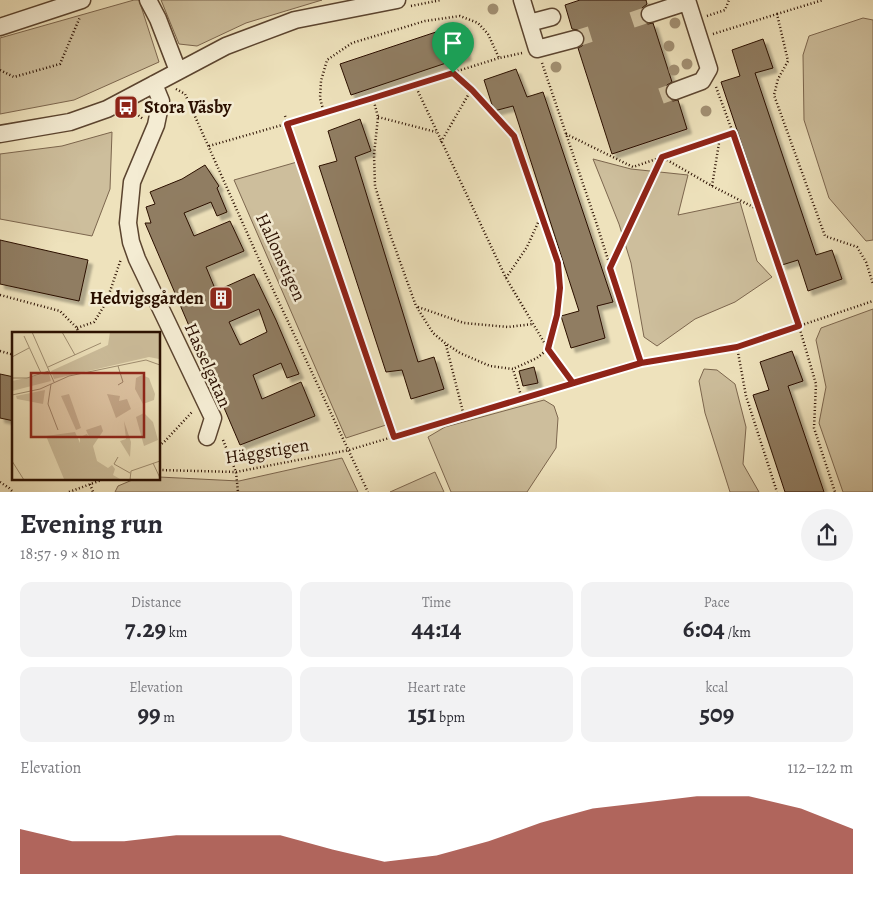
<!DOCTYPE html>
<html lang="en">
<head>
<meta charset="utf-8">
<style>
  :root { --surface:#fff; --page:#f2f2f3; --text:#2b2b33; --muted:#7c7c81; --accent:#8f2418 }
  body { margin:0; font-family:Alegreya,serif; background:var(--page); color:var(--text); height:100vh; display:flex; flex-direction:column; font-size:19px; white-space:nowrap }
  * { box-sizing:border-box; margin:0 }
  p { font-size:16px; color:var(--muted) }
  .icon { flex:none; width:28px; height:28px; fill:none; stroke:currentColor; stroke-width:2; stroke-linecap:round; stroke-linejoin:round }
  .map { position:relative; height:492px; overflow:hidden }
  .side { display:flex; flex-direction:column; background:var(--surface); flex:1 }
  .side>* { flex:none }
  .pin { position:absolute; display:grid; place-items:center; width:42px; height:42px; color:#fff; margin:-51px -21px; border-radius:50% 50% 50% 0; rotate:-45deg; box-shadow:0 0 5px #0007 }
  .pin .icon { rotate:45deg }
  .round { display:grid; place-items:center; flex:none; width:52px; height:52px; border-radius:26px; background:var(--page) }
  .overview { display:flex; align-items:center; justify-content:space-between; height:85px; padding:0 20px }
  h1 { font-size:28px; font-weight:700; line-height:38px }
  .figures { display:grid; grid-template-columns:repeat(3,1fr); gap:8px; height:85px; padding:5px 20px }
  .figures div { display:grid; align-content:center; border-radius:12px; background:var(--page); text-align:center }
  .figures b { font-size:25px; font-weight:700 }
  .figures small { font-size:14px; font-weight:400 }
  .figures p { font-size:14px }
  .chart { height:140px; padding:10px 20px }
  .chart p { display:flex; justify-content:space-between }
  .chart svg { width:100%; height:90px; margin-top:5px; fill:var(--accent); opacity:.7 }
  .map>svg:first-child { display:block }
  .green { fill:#cdbe9c; stroke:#7c664e }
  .building { fill:#907d62; stroke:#2a0f00; fill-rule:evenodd; filter:url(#shadow) }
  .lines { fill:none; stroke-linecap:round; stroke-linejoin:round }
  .minor-tunnel { stroke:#d1c2a0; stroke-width:16; stroke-dasharray:16 8; stroke-linecap:butt }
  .minor-casing { stroke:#5b442f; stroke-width:19 }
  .path { stroke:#2a0f00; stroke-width:2.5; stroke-dasharray:1 2.5; stroke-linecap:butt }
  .minor { stroke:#f4ecd3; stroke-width:16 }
  .tree { fill:#a29073 }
  .route-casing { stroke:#fff; stroke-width:10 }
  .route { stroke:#8f2418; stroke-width:6 }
  .labels { text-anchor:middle; stroke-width:5; stroke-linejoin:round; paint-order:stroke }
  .poi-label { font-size:18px; font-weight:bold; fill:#2a0f00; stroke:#f4ecd3; text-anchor:start }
  .street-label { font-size:18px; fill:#2a0f00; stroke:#f4ecd3 }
  .inset-road { fill:none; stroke:#a08e71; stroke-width:1 }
  .view { fill:#8f2418; fill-opacity:0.15; stroke:#8f2418; stroke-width:2.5 }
  .inset-edge { fill:none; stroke:#2a0f00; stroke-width:2.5 }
</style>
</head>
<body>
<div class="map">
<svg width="873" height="492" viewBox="0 0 873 492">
  <defs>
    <filter id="shadow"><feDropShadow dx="4.5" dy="4.5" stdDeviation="1" flood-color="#0004"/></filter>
  </defs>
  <rect width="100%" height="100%" fill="#eee2bc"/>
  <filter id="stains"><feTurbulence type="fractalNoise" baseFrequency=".004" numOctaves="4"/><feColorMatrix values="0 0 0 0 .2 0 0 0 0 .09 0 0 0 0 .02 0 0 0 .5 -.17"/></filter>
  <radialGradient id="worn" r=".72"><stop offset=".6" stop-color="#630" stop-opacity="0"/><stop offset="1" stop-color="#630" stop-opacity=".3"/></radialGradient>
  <path class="green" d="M134,0H139L159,62L74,100L0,114V38Z
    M161,0H322L246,23L197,46L179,44Z
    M863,18L873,20V240L866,241L829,198L804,120L803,55L809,36Z
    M112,132L110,189L92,236L0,219V154L62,146Z
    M593,159L631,169L688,175L678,215L740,202L757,261L772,277L735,302L695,319L657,346L644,337L631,263L619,224Z
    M297,162L386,425L346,438L234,180Z
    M873,309V492H843L819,423L826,387L816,340L821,328Z
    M704,369L717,370L735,384L746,427L743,464L759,492H730L705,413L699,381Z
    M544,400L554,406L558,418L556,448L527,492H451L428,437L445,427Z
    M342,458L358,492H115L118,486L137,478H159V477L239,481Z
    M435,472L444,492H390Z"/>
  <path class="building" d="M580,0H646L647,4L642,8L640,12V17L644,22L648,24L653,23L672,82L667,85L665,89L666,94L669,99L673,101L678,100L687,129L612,154L578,48L582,46L584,42V36L582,32L578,30L572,29L565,5Z
    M457,25L467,56L351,95L340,64Z
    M763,39L773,68L755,73L816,255L832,250L842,279L808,291L798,260L782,265L721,82L740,76L732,50Z
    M516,69L527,97L543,92L613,302L597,306L605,338L571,348L561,316L579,311L513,106L494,111L484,80Z
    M360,119L371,151L355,157L418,362L434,357L444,389L411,399L402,370L386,372L319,166L337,161L328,131Z
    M205,165L219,186L217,188L227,212L217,216L211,202L184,213L194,236L230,221L244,251L206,267L216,291L254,274L276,320L299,374L287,378L281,363L253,375L262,399L301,382L315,416L240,445L145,223H151L146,207L155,204L150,192L182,179ZM259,309L267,332L240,345L229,322Z
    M0,240L88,260L79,301L0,284Z
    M792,351L803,381L788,386L824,492H785L753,395L769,390L760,362Z
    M534,367L538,383L523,386L519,371Z
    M0,374L14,377V421L0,418Z"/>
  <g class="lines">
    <path class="minor-tunnel" d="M632,20L650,14
      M575,39L591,34
      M661,96L675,91"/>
    <g class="minor-casing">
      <path id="minor" d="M148,0L158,19L178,71
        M522,0L537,49L575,39
        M650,14L687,2
        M529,23L552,17
        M0,27L82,0
        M154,84L161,101L156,125L132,182L128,223L131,242L137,259L213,418L207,437
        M675,91L702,81L709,69L687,0
        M0,134L70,122L107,109L226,46L295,20L397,0"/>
    </g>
    <path class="path" d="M411,6L441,0
      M777,14L823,0
      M707,16L725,10L729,0
      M713,34L777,14L788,61L778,79L774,95L825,236L857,247L866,262L873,284
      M542,63L596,222L641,363
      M0,70L14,77L60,64L80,17
      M453,73L471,90L513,136L557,263L560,288L557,315L548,349L537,358L513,369
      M415,85L506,278L548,349L573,383
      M716,87L733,133L799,326L816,384L814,428L835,492
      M176,89L185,94L261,264L368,492
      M373,98L378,117L374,155L375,186L390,234L416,306L433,333L445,343L460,353L490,366L513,369L522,399
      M133,111L143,119
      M324,113L499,58
      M285,116L394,436
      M378,117L436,132
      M566,134L633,167L733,133
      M441,142L471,90
      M209,146L324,113L320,98L321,81L327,60L352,43L425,21L460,16L478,23L488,34L499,58L522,53
      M712,186L720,137
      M611,266L662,157L712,186L759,210
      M506,278L527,247L541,216
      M0,295L60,311L77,328L78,333
      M418,307L464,323L508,327L533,324
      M77,328L94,322L106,303L121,259
      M446,345L464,416
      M737,347L746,396L777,492
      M0,351L14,355
      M223,440L236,472L238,492
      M159,446L165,441L193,411
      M159,470L236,472L349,450L641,363L737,347L873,301
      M0,482L9,488L13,492
      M90,484L93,492
      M69,492L107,478"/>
    <use href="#minor" class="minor"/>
  </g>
  <g class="tree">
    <circle cx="493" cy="9" r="5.5"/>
    <circle cx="675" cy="23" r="5.5"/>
    <circle cx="669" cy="46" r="5.5"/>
    <circle cx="687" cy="64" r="5.5"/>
    <circle cx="556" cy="67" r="5.5"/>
    <circle cx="674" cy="70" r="5.5"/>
    <circle cx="706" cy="111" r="5.5"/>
  </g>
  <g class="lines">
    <g class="route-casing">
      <path id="route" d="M453,73L373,98L287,124L394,437L641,363L610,268L662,157L733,133L799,326L737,347L641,363L573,383L548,349L557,315L560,288L558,263L514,136L472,90L453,73"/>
    </g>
    <use href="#route" class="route"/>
  </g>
  <defs>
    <g id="bus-square" transform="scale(1.25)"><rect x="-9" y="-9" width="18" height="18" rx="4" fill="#8f2418" stroke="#f4ecd3"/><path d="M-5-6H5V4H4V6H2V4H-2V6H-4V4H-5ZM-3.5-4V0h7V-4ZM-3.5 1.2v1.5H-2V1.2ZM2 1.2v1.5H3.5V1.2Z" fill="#fff"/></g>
    <g id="building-square" transform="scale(1.25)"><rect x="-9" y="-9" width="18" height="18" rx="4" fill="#8f2418" stroke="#f4ecd3"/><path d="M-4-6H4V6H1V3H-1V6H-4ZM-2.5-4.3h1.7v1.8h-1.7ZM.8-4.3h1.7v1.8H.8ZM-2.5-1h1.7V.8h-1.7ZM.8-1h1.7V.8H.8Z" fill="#fff"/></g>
  </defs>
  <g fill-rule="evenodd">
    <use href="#bus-square" x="126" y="107"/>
    <use href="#building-square" x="221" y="298"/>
  </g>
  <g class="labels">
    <g class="poi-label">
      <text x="144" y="113">Stora Väsby</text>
      <text x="204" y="304" text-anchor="end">Hedvigsgården</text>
    </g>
    <g class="street-label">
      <text transform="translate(281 257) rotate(65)" y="6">Hallonstigen</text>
      <text transform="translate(208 365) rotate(66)" y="6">Hasselgatan</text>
      <text transform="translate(267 451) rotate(-9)" y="6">Häggstigen</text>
    </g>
  </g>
  <g transform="translate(12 332)">
    <rect width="148" height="148" fill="#eee2bc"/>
    <path d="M98,0H147V27L137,25L42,47L39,39L96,13ZM37,41L39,49L0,59V49ZM130,43L137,46L143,62L142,68L131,72L123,57L124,46ZM33,58L31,72L5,67L4,64ZM57,62L69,96L64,98L49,64ZM95,62L108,64L107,69L115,67L119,77L104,86ZM132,81L141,90L146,108L132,114L124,85ZM112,89L119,110L118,125L108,109L114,107ZM89,93L91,99L81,114L85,129L96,136L100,133L103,137L101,143L108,147H52L34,104L63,100L68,111V105L75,102L78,107L74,98Z" fill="#cdbe9c"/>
    <path class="inset-road" d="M20,0L42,50M50,0L63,23M12,4L29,41M0,25L17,16M106,34L111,50L106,53M36,35L89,11M1,46H15L37,39M39,52L36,72L46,98M0,63L28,57L57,44L134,28L148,33M106,125L102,132L118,141M0,129L12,148M141,131L148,146M118,148L119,139L148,129"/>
    <path class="view" d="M19,41H132V105H19Z"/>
    <rect width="148" height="148" class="inset-edge"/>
  </g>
  <rect width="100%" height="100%" filter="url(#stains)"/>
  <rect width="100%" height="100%" fill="url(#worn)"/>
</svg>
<div class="pin" style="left:453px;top:73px;background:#1e9e55"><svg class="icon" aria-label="arrive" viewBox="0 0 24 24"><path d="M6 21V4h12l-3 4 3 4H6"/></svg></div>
</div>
<section class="side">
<div class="overview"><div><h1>Evening run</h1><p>18:57 · 9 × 810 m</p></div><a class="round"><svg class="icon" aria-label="share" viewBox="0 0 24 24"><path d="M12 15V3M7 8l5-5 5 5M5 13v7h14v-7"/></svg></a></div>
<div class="figures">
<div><p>Distance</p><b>7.29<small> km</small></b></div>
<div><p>Time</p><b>44:14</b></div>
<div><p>Pace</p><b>6:04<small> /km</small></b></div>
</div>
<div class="figures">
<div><p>Elevation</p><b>99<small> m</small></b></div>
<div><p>Heart rate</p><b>151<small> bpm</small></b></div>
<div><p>kcal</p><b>509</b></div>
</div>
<div class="chart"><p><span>Elevation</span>112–122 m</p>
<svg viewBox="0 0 160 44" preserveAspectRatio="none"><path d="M0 44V22L10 28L20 28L30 25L40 25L50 25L60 32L70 38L80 35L90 28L100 19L110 12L120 9L130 6L140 6L150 12L160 22V44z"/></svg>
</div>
</section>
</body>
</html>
